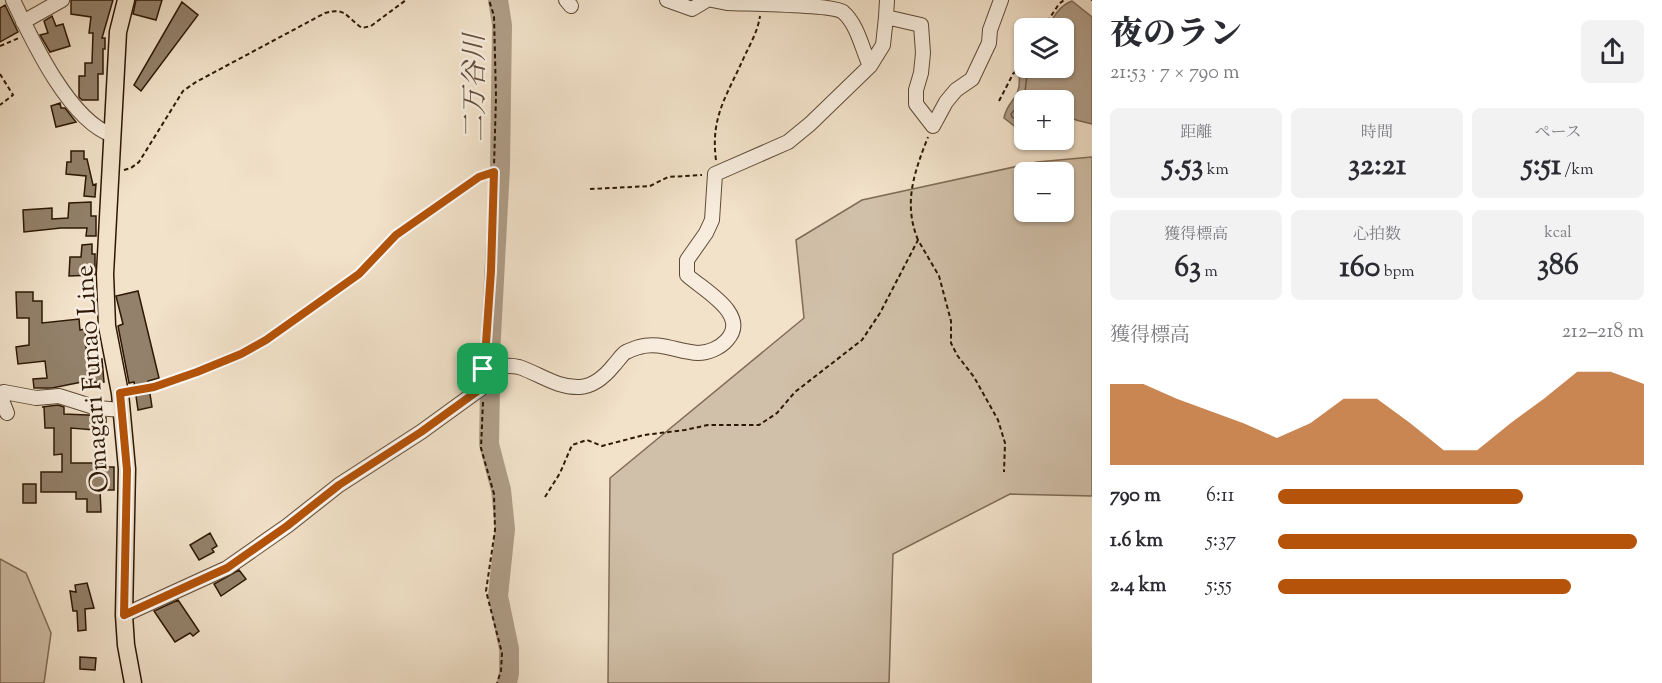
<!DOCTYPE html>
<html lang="ja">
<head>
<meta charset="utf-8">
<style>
  :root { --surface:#fff; --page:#f2f2f3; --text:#2b2b33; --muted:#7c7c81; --accent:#b45309 }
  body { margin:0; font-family:"Sorts Mill Goudy","Noto Serif JP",serif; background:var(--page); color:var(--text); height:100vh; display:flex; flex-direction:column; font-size:22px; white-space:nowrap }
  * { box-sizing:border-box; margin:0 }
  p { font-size:20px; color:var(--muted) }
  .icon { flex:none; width:33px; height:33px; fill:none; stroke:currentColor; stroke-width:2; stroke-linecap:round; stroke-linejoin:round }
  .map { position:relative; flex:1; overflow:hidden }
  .sheet { display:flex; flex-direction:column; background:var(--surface); width:570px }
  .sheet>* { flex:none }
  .controls { position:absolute; left:1014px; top:18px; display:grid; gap:12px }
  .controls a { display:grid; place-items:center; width:60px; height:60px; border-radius:9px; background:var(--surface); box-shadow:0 2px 4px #0004; font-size:30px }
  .pin { position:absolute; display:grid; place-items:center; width:51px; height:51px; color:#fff; margin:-26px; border-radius:12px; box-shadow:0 3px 9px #0006 }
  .round { display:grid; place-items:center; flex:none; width:63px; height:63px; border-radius:9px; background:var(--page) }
  .head { display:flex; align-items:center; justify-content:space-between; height:102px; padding:0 18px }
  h1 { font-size:33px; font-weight:800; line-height:45px }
  .figures { display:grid; grid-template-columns:repeat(3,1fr); gap:9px; height:102px; padding:6px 18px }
  .figures div { display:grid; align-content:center; border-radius:9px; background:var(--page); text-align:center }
  .figures b { font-size:30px; font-weight:800 }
  .figures small { font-size:16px; font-weight:400 }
  .figures p { font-size:16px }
  .chart { height:168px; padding:12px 18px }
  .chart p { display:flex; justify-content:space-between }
  .chart svg { width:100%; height:108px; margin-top:6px; fill:var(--accent); opacity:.7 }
  ul { padding:0 18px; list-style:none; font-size:20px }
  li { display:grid; grid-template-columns:96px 72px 1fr; align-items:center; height:45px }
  li i { height:15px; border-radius:8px; background:var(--accent) }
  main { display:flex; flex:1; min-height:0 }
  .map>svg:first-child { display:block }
  .green { fill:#d1c0a9; stroke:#7f6c57; stroke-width:1.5; fill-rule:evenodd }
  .water { fill:#af9d87; stroke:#7b6853; stroke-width:1.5 }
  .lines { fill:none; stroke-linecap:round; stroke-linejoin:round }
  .shore { stroke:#6e5a46; stroke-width:1.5 }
  .river { stroke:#af9d87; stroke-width:20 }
  .building { fill:#93816b; stroke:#2d1805; stroke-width:1.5 }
  .minor-casing { stroke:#5e4a36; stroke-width:16 }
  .major-casing { stroke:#2d1805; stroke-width:19 }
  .path { stroke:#2d1805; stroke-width:2; stroke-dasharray:4.5 3; stroke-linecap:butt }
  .minor { stroke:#f7ecdd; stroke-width:14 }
  .major { stroke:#f2e2ca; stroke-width:16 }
  .route-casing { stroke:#fff; stroke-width:12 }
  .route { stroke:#b45309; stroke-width:8 }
  .labels { text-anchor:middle; stroke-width:5; stroke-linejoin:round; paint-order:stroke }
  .street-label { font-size:26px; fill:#2d1805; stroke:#f7ecdd }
  .water-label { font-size:27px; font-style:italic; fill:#614d39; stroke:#f7ecdd }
</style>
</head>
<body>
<main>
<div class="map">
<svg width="1092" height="683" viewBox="0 0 1092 683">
  <rect width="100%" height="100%" fill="#f2e2ca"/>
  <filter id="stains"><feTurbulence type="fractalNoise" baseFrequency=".00333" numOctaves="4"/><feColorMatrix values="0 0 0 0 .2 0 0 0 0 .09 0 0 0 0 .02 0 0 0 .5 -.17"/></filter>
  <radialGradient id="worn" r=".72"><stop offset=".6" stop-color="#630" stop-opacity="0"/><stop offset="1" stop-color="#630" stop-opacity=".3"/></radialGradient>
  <path class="green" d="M1092,157V496L1010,494L893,554L889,683H608L610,478L804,318L796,240L862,200L1037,162ZM1024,172H1064V212H1024Z
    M0,559L26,573L51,633L44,683H0Z"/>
  <path class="water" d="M1072,1L1092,17V124L1076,120L1067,114L1064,117V100H1024V130L1021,131L1004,118C1008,97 1022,102 1019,72L1024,66V68H1064V28H1047C1054,16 1059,6 1072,1Z"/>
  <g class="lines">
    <path class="shore" d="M1024,125L1012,117L1011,114C1015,109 1020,104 1023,97C1028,87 1024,77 1030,68"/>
    <path class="river" d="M490,355L500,167L502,25L498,0
      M490,387L489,444L501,490L505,529L498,596L509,649V673L507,683"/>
  </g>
  <path class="building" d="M71,0H113L102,38H105V49H103V74H98V100H82L79,97V76H85V63H92L93,33H89L91,17L71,14Z
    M136,0H162L156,20L133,14Z
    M182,2L198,15L141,91L134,85Z
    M5,5L18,32L0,42V8Z
    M52,16L56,26L63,24L70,46L50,52L40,35L48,33L44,21Z
    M60,103L61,108H65L76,122L56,127L51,106Z
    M71,151H84V159H87L93,185L96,184L95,197L84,196L86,176L66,174L67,162H71Z
    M91,202V216H96V236H86L87,228H61L24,232L23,210L52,208V219L68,218L69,203Z
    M92,244V254H95V275L69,276L70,257H81L82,245Z
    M138,291L159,378L148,381L152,407L138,410L134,382L129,383L118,326L123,324L116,296Z
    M16,292H33V301H42V323L79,319L80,330L85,329L87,360L102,359L104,382L87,383V381L52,388H34L33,379L47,378L45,361L18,364L16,347L29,345V318H17Z
    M58,405L64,407V414L88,415L106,418V431L71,428V463H105V467H114V490H100L101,512H87V499H76V492H41V472H62V454L54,455V428H45L44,407H42Z
    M23,484H36V503H23Z
    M210,533L217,546L212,549L214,552L199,560L190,545Z
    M239,570L246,579L221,596L214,584Z
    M87,583L94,608L85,609L86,630L78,631L77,611H73L70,591L76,592L75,585Z
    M178,600L199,631L193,636L190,633L175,642L154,611Z
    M80,657L96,658L95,670L80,669Z"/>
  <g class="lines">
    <g class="minor-casing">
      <path id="minor" d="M13,0C32,40 69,120 112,135
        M566,0L571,6
        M667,0L692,9L707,0
        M712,0L727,3C745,4 832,4 843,12C858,25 862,49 870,66
        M887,0L886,17L921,25L923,53L921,73L916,90V104L933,126L946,102L956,90L972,79L989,43L990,30L1001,0
        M23,22L62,0
        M7,413L1,398L4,392L36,398L59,396L97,408L122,410
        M124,615L227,568L287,526L339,485L421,432L483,387V369C495,367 507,364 519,367C540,374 557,388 580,387C594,386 606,375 614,365C618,361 622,354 626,352C630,350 636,348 639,347C660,341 678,352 698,353C708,353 720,348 727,340C750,314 703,290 687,275V260L706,233L712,220L715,174L788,142L810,124L870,66L883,45L886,17"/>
    </g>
    <g class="major-casing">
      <path id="major" d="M126,0L118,32L105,274L107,326L120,393L127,469L124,615L126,645L133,683"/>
    </g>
    <path class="path" d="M1092,0V1
      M1043,28L1059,4L1064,0
      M0,46L19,38
      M0,74L13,95L0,105
      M999,101L1013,74L1024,61
      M716,160C710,116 728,94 745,55C751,43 758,30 760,16
      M124,170L131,168L139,162L183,91L196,82L325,13C346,7 346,17 362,28L371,26L406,0
      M590,189L650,186L668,177L702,175
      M918,240C903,203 914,173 928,137
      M484,358L491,271L496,97L494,16L489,0
      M134,390L154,387L197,372L241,354L265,340L359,274L396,235L479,177L494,172
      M483,402L481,448L494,494L495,530L486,591L502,653L501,671L497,683
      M545,497L560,473L572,445L587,440L602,446L644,435L685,430L708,425H759L777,413L795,392L862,340L880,313L918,240L939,276L951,321V343L957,355L974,377L998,420L1005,443L1004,472"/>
    <use href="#minor" class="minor"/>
    <use href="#major" class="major"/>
  </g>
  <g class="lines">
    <g class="route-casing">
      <path id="route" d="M494,172L491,271L483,387L421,432L339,485L287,526L227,568L124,615L127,470L120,393L154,387L197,372L241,354L266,340L359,274L396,235L479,177Z"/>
    </g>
    <use href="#route" class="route"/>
  </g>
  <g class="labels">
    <g class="street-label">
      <text transform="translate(91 379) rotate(-94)" y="9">Omagari Funao Line</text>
    </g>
    <g class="water-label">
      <text transform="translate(474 88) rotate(-90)" y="9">二万谷川</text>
    </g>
  </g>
  <rect width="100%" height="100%" filter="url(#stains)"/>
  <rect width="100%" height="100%" fill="url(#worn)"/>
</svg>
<div class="controls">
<a><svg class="icon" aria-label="layers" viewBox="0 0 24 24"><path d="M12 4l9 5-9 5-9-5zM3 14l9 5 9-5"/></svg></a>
<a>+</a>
<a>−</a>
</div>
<div class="pin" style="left:483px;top:369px;background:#1e9e55"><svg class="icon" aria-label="arrive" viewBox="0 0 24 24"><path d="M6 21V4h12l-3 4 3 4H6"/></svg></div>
</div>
<section class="sheet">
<div class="head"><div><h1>夜のラン</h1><p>21:53 · 7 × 790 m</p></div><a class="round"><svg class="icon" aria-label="share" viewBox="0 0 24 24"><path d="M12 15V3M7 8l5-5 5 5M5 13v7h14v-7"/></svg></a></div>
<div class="figures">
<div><p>距離</p><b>5.53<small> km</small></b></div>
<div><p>時間</p><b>32:21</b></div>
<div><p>ペース</p><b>5:51<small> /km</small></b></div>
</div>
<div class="figures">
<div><p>獲得標高</p><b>63<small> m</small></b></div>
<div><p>心拍数</p><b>160<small> bpm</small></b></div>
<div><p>kcal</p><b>386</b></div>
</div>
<div class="chart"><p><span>獲得標高</span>212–218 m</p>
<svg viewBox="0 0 160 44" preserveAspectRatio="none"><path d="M0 44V11L10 11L20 17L30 22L40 27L50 33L60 27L70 17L80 17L90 27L100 38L110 38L120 27L130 17L140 6L150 6L160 11V44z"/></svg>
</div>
<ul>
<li><b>790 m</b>6:11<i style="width:67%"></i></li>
<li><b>1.6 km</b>5:37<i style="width:98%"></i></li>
<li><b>2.4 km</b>5:55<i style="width:80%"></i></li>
</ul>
</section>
</main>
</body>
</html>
